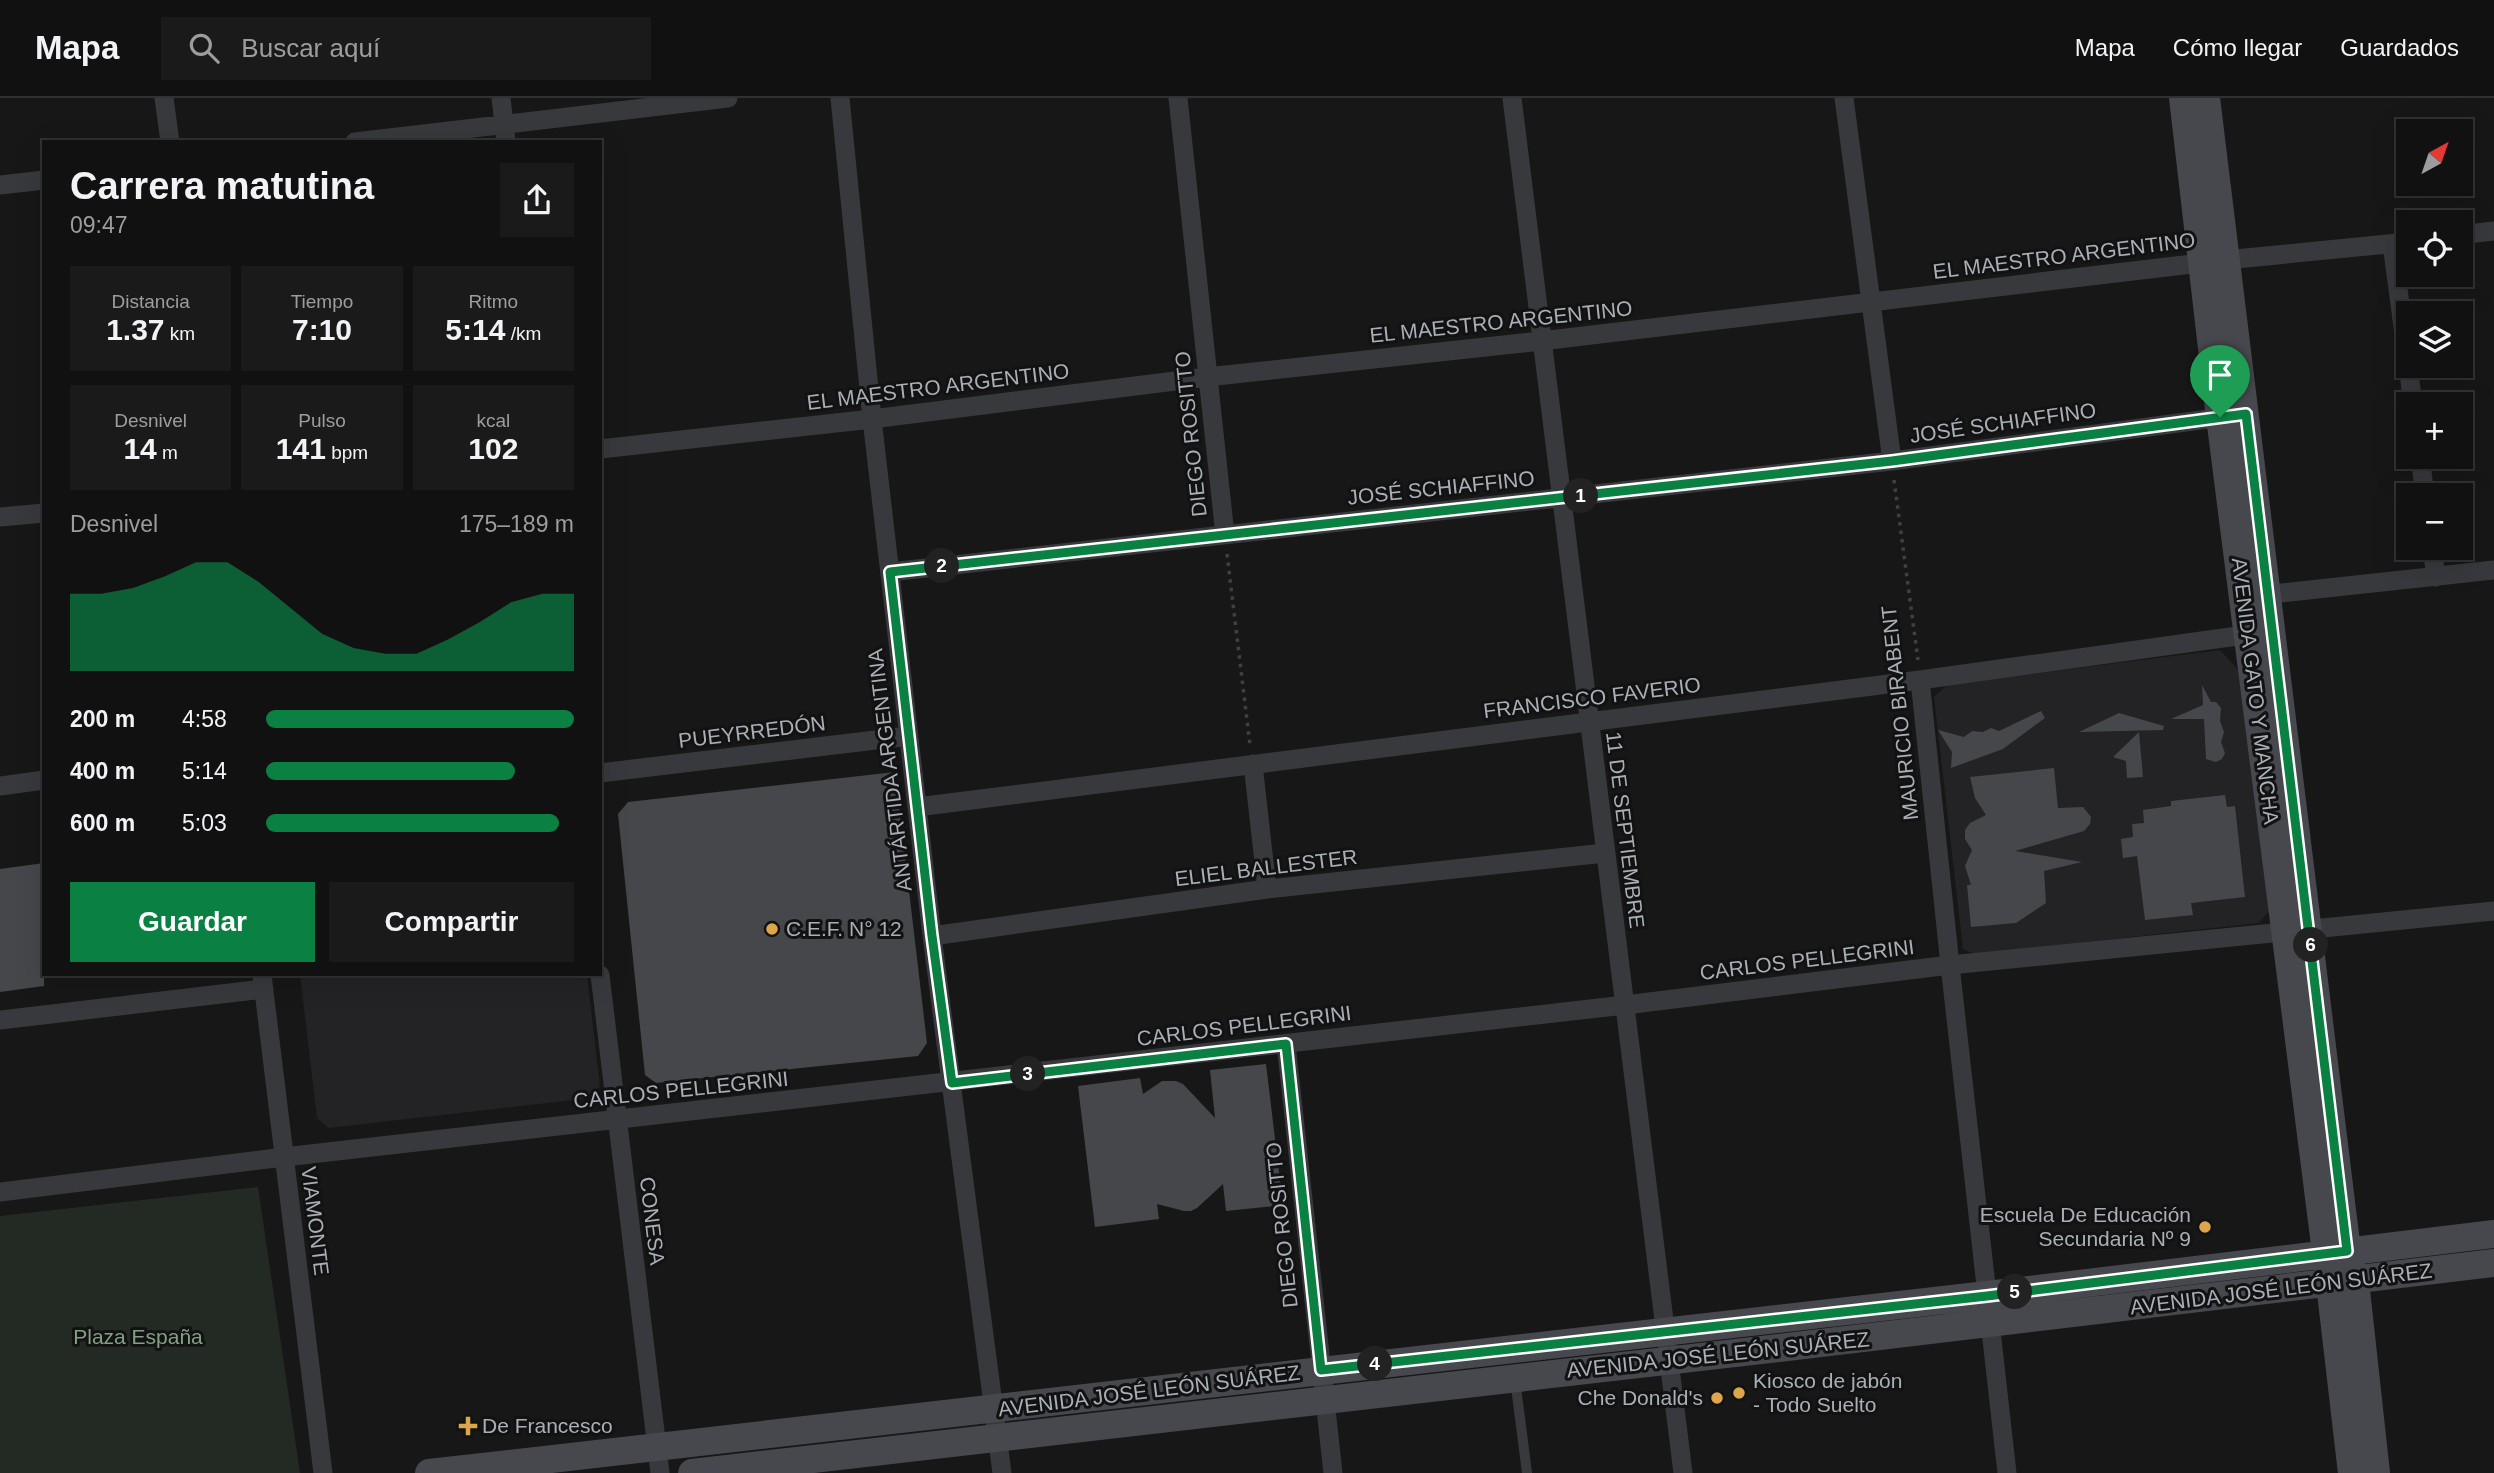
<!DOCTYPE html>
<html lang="es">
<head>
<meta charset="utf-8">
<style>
  :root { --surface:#111112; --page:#1a1a1b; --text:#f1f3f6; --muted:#9c9d9f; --line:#303132; --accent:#0b8043 }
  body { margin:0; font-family:Arial,sans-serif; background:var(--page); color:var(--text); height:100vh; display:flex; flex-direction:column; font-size:26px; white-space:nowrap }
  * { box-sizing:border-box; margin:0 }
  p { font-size:23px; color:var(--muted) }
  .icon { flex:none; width:38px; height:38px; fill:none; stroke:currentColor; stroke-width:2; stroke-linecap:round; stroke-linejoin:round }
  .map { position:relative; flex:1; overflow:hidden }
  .details { position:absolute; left:42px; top:42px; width:560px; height:836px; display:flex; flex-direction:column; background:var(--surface); border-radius:0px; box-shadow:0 7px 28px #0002,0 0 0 2px var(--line) }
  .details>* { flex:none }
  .needle { width:46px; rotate:40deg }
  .controls { position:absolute; left:2396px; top:21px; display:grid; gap:14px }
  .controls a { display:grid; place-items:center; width:77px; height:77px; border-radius:0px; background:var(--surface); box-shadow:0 7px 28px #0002,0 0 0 2px var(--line); font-size:35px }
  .pin { position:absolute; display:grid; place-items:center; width:60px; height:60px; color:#fff; margin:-72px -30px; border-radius:50% 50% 50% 0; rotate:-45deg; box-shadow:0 0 7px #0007 }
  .pin .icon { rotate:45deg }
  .km { position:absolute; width:35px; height:35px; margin:-18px; border-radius:50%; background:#222; color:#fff; font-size:19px; line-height:35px; text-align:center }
  .round { display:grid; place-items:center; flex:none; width:74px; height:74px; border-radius:0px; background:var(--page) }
  .headline { display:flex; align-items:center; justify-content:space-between; height:119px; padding:0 28px }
  h1 { font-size:38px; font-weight:800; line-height:52px }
  .stats { display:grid; grid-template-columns:repeat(3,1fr); gap:10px; height:119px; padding:7px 28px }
  .stats div { display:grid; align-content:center; border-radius:0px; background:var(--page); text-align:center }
  .stats b { font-size:30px; font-weight:800 }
  .stats small { font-size:19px; font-weight:400 }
  .stats p { font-size:19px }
  .chart { height:196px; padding:14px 28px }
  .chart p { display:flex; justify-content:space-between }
  .chart svg { width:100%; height:126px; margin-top:7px; fill:var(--accent); opacity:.7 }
  .cta { display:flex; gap:14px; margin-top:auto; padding:14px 28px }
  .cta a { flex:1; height:80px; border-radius:0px; background:var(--accent); color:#fff; font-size:28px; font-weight:800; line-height:80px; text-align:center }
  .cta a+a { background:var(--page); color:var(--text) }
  ul { padding:0 28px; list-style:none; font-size:23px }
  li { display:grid; grid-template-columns:112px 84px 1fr; align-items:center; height:52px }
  li i { height:18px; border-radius:9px; background:var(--accent) }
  header { display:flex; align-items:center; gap:42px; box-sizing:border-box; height:98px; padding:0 35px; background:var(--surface); border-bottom:2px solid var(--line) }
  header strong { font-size:33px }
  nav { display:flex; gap:38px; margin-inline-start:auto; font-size:24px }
  .search { width:490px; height:63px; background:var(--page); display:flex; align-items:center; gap:18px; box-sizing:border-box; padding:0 24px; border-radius:0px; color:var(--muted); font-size:26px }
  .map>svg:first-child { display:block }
  .built { fill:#232325 }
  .green { fill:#232a24 }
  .building { fill:#46474b }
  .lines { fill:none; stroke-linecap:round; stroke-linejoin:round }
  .path { stroke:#3e4044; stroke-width:3.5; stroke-dasharray:3.5 5; stroke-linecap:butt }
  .service { stroke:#38393d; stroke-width:10 }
  .minor { stroke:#38393d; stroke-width:19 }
  .secondary { stroke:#46484d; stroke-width:28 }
  .route-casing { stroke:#fff; stroke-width:14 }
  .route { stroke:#0b8043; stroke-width:9 }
  .poi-dot { fill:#dda64a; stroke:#121213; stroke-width:2.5 }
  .labels { text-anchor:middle; stroke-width:6; stroke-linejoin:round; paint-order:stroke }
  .street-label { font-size:21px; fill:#aaafb7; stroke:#121213 }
  .poi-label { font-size:21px; fill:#aaafb7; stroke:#121213; text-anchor:start }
  .park-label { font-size:21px; fill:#849f84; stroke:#121213 }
</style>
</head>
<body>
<header>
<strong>Mapa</strong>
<div class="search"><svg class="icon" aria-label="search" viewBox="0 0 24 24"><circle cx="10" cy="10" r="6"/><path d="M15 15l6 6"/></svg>Buscar aquí</div>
<nav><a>Mapa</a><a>Cómo llegar</a><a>Guardados</a></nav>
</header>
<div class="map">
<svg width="2494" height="1375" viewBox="0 0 2494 1375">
  <rect width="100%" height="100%" fill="#171718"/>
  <path class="built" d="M2220,552L2241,575L2270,812L2259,825L1974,856L1963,851L1934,599L1947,587Z
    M300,877H587L600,988L590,1000L328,1030L317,1020Z"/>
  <path class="green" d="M258,1089L300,1375H0V1118Z"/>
  <path class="building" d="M2202,587L2211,604H2216L2221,610L2220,623L2224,634L2221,644L2225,655L2222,661L2216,664L2206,661L2204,621H2171L2203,607Z
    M2041,613L2045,620L2003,651L1951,670L1952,654L1938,632L1964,639L1972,633L1983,634L1991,630L1999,633Z
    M2119,615L2164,628L2163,632L2079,634Z
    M2139,634L2143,679L2127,680L2126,663L2113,659Z
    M2054,670L2058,710L2083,709L2091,719L2090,726L2084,733L2015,753L2082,764L2044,773L2046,805L2016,825L1971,829L1967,787H1971L1965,768L1972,752L1965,741V732L1970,725L1986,717L1975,700L1970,679Z
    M895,674L927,945L918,958L656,985L645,977L618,716L628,704Z
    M2225,697L2227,709L2235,708L2245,799L2191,805L2193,817L2145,822L2137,758L2123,760L2121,741L2133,739L2132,726L2144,725L2143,712L2171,708V703Z
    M44,765V888L0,894V771Z
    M1266,966L1283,1107L1226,1113L1223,1086L1197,1110L1191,1113H1184L1157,1106L1159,1121L1095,1129L1078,988L1140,980L1143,996L1162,983H1176L1183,986L1215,1020L1210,972Z"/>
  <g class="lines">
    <path class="path" d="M1894,382L1918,562
      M1227,456L1250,647"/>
    <path class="service" d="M1515,1281L1527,1375"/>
    <path class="minor" d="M164,0L170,44
      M501,0L506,44
      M840,0L872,321L932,838L1002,1375
      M1178,0L1225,437
      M1512,0L1683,1375
      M1844,0L1892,363
      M355,44L728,0
      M0,87L44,82
      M2460,137L2494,133
      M2392,146L2408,266
      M2408,268L2413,306
      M600,351L872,321L1207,279L1541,243L2226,162L2408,144
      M2420,359L2425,397
      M0,419L44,415
      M2432,450L2436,479
      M890,474L1892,363L2231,318
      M2254,498L2494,472
      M1920,582L1950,867L2007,1375
      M1253,666L1267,791
      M600,675L909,638
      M0,688L44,682
      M917,709L1920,582L2259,535
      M932,838L1267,791L1605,755
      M262,877L323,1375
      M600,877L660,1375
      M0,922L264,891
      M1286,946L1333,1375
      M0,1094L284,1059L1625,907L1950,867L2494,813"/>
    <path class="secondary" d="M2183,0L2220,319L2330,1186L2352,1375
      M2206,0L2347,1153L2355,1183L2376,1375
      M429,1375L1987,1197L2494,1136
      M692,1375C1292,1303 1894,1240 2494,1165"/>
  </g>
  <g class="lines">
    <g class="route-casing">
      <path id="route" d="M2246,316L2347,1153L1987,1198L1321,1272L1286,946L952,985L932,838L890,474L1892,363Z"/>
    </g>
    <use href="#route" class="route"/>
  </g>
  <g class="poi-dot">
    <circle cx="772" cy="831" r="7"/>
    <circle cx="2205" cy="1129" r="7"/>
    <circle cx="1739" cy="1295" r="7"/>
    <circle cx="1717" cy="1300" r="7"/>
    <path d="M464.5 1317.5h7v7h7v7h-7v7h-7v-7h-7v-7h7z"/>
  </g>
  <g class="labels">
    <g class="street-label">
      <text transform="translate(2064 158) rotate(-7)" y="7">EL MAESTRO ARGENTINO</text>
      <text transform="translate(1501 224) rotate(-6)" y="7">EL MAESTRO ARGENTINO</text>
      <text transform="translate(938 289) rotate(-7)" y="7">EL MAESTRO ARGENTINO</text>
      <text transform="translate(2003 325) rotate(-8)" y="7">JOSÉ SCHIAFFINO</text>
      <text transform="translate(1191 336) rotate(-96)" y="7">DIEGO ROSITTO</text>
      <text transform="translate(1441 390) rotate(-6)" y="7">JOSÉ SCHIAFFINO</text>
      <text transform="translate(2255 593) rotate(83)" y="7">AVENIDA GATO Y MANCHA</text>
      <text transform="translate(1592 600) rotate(-7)" y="7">FRANCISCO FAVERIO</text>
      <text transform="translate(1900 615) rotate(-96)" y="7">MAURICIO BIRABENT</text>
      <text transform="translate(752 634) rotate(-7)" y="7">PUEYRREDÓN</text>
      <text transform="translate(890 672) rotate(-97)" y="7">ANTÁRTIDA ARGENTINA</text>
      <text transform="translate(1625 732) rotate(83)" y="7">11 DE SEPTIEMBRE</text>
      <text transform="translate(1266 770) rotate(-7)" y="7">ELIEL BALLESTER</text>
      <text transform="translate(1807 862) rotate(-7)" y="7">CARLOS PELLEGRINI</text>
      <text transform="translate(1244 928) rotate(-7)" y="7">CARLOS PELLEGRINI</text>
      <text transform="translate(681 992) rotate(-6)" y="7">CARLOS PELLEGRINI</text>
      <text transform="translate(315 1123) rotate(83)" y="7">VIAMONTE</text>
      <text transform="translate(652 1123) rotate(83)" y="7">CONESA</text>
      <text transform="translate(1282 1127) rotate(-96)" y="7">DIEGO ROSITTO</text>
      <text transform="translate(2281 1191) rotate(-7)" y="7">AVENIDA JOSÉ LEÓN SUÁREZ</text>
      <text transform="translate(1718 1257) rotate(-6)" y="7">AVENIDA JOSÉ LEÓN SUÁREZ</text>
      <text transform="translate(1149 1293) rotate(-7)" y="7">AVENIDA JOSÉ LEÓN SUÁREZ</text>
    </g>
    <g class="poi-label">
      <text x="786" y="838">C.E.F. N° 12</text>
      <text x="2191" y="1124" text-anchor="end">Escuela De Educación<tspan x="2191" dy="24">Secundaria Nº 9</tspan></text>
      <text x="1753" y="1290">Kiosco de jabón<tspan x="1753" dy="24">- Todo Suelto</tspan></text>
      <text x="1703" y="1307" text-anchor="end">Che Donald's</text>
      <text x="482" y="1335">De Francesco</text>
    </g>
    <g class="park-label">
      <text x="138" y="1246">Plaza España</text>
    </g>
  </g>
</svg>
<div class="controls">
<a><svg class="needle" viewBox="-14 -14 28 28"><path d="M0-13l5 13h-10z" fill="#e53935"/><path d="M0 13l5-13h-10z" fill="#9c9d9f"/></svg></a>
<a><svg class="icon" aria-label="locate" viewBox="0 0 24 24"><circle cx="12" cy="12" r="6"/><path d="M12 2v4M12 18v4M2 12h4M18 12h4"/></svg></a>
<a><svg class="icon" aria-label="layers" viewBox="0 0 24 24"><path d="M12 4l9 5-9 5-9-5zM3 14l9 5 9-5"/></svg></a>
<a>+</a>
<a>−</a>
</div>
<div class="pin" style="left:2220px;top:319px;background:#1e9e55"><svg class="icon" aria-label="arrive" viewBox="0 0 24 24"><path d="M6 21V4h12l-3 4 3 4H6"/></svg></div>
<b class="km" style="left:1581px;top:398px">1</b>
<b class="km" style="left:942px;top:468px">2</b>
<b class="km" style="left:1028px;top:976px">3</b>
<b class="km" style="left:1375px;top:1266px">4</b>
<b class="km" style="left:2015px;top:1194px">5</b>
<b class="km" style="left:2311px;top:847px">6</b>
<section class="details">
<div class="headline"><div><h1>Carrera matutina</h1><p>09:47</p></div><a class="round"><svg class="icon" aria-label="share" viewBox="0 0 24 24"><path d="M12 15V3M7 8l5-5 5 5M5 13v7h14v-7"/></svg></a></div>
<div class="stats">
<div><p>Distancia</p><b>1.37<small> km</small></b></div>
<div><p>Tiempo</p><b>7:10</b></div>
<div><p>Ritmo</p><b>5:14<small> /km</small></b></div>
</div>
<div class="stats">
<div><p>Desnivel</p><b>14<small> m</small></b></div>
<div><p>Pulso</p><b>141<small> bpm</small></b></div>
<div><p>kcal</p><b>102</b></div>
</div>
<div class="chart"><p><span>Desnivel</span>175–189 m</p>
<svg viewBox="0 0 160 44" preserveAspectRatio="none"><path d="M0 44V17L10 17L20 15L30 11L40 6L50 6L60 13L70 22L80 31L90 36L100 38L110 38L120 33L130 27L140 20L150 17L160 17V44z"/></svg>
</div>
<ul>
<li><b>200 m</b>4:58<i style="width:100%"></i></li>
<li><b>400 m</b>5:14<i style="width:81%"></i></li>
<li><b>600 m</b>5:03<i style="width:95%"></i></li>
</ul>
<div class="cta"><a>Guardar</a><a>Compartir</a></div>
</section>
</div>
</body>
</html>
